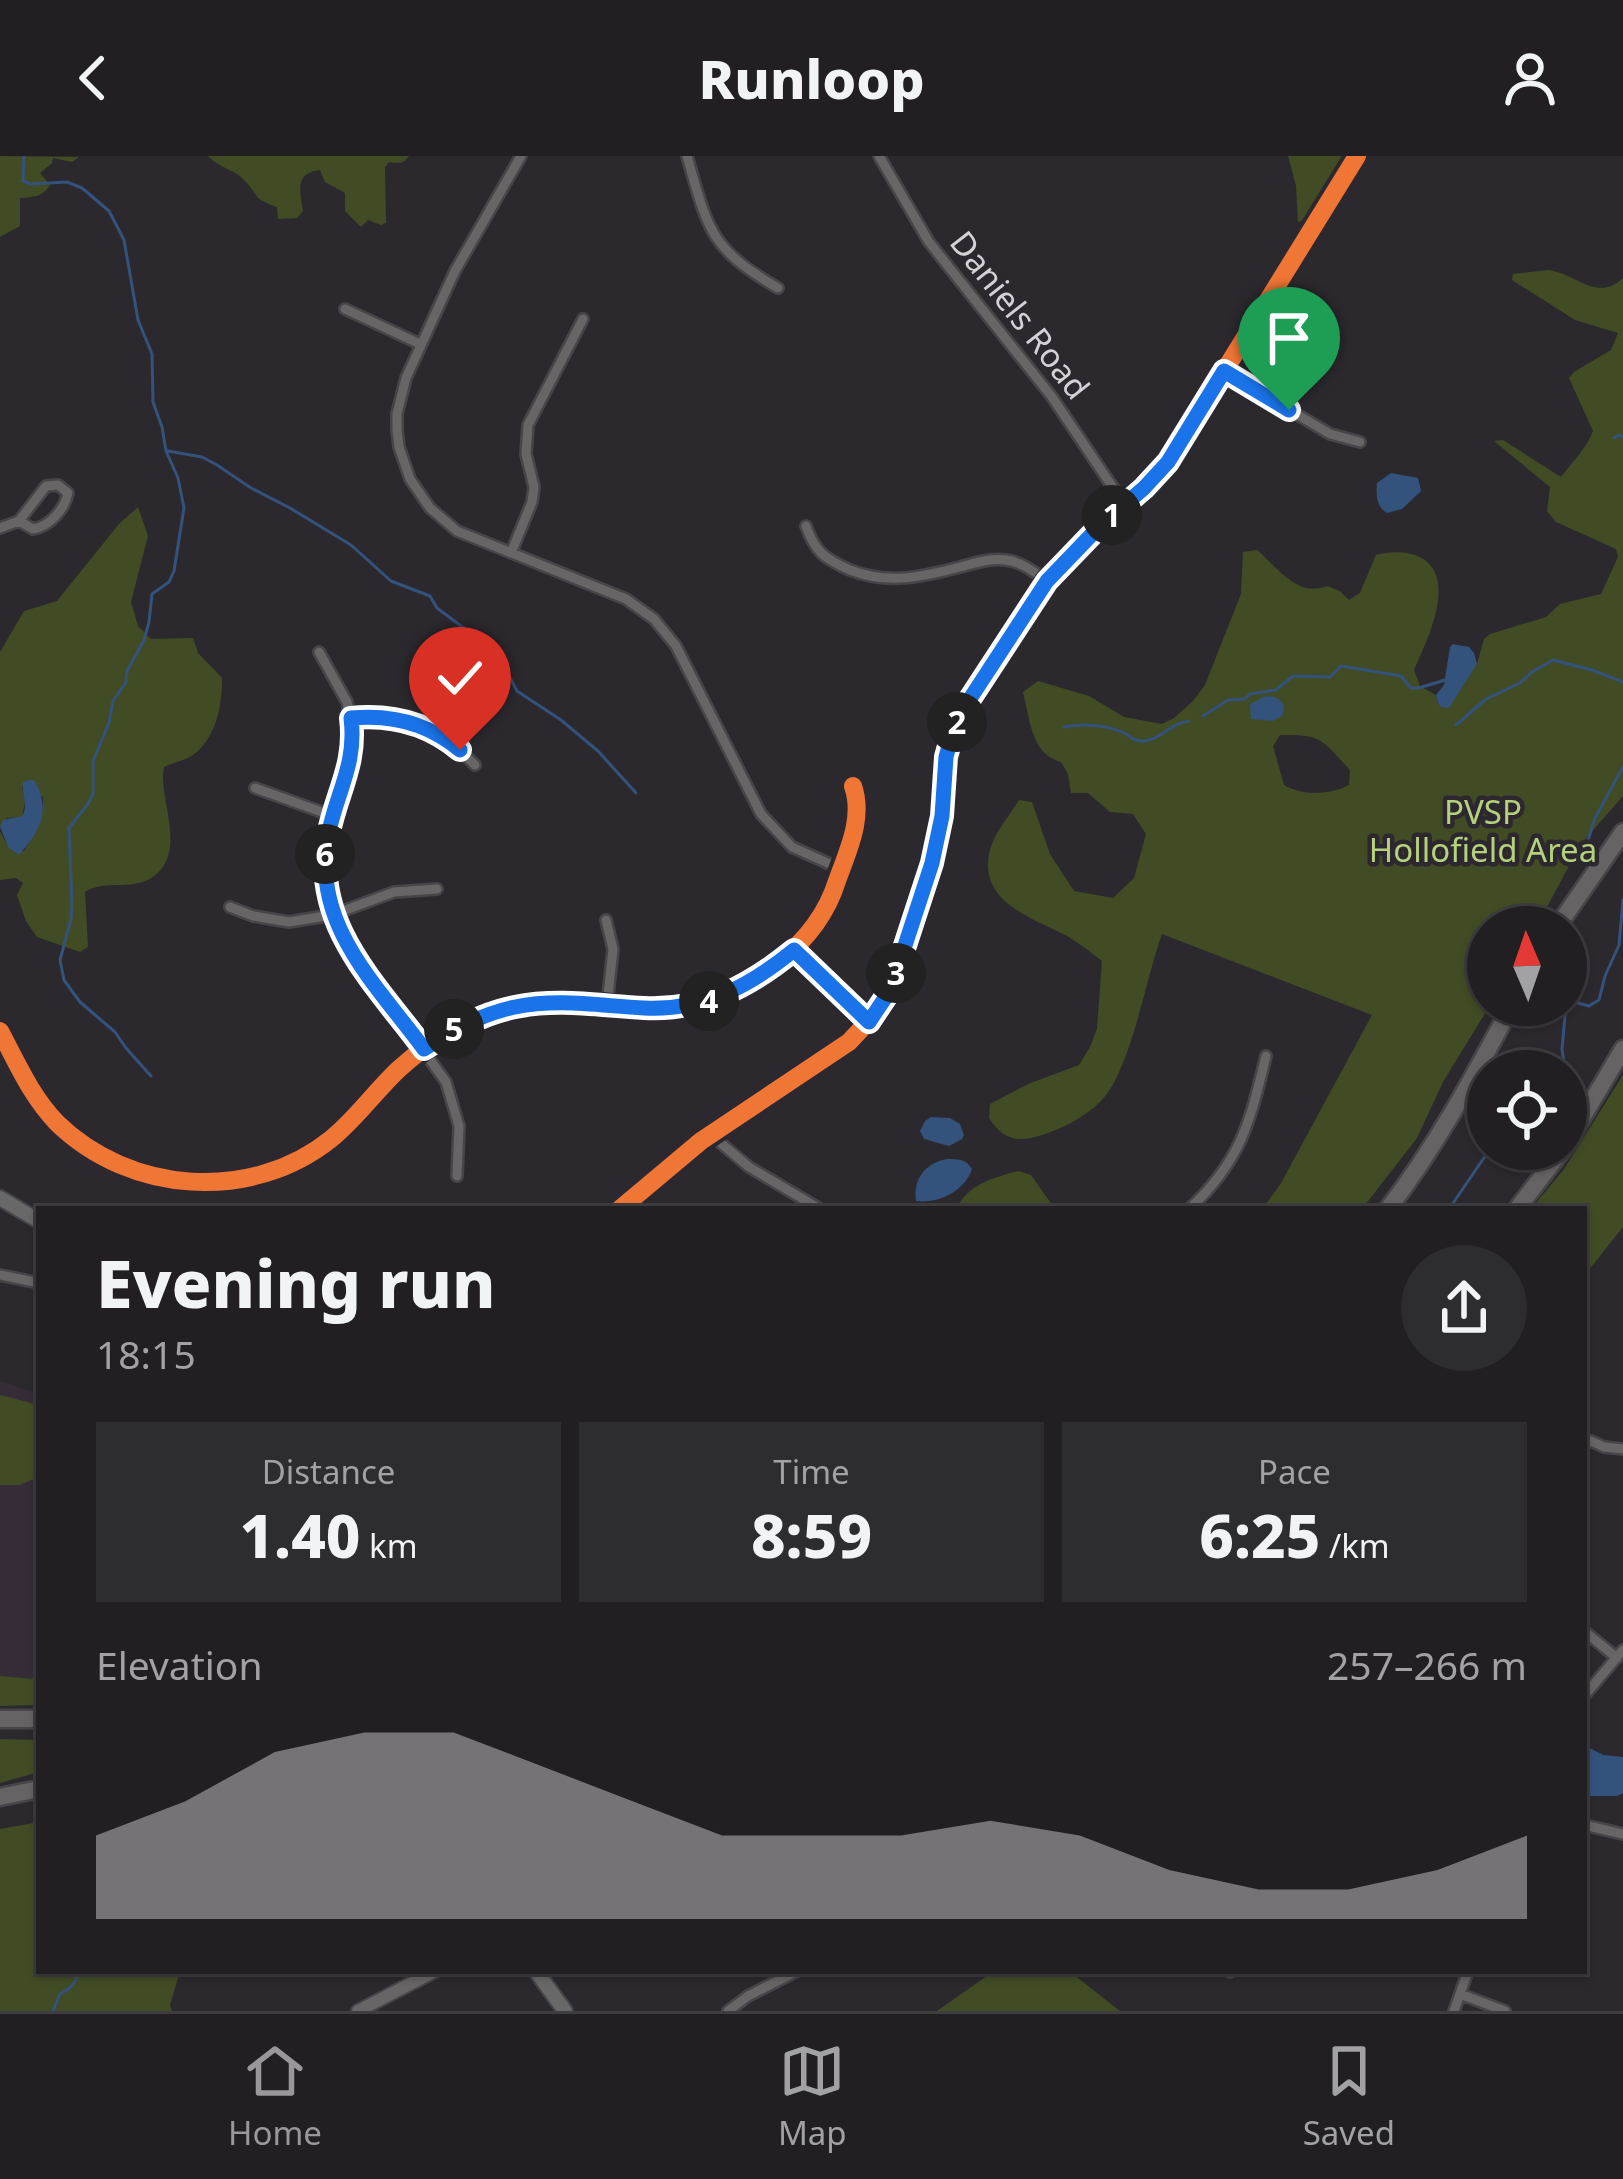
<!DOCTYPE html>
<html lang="en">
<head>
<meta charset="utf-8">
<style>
  :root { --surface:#211f22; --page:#2d2c2f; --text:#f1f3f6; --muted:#a2a2a5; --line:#3e3d40; --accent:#9a969b }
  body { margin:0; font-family:"Noto Sans",sans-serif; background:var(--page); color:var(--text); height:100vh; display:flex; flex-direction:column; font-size:45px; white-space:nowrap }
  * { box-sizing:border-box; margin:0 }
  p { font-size:39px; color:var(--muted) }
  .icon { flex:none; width:66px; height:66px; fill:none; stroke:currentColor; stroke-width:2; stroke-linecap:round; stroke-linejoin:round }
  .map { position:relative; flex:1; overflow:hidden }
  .drawer { position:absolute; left:36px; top:1050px; width:1551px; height:768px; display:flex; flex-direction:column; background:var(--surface); border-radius:0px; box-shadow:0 3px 9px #0004,0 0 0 3px var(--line) }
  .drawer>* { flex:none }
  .needle { width:78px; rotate:358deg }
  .buttons { position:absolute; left:1467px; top:750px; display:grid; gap:24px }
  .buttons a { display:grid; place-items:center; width:120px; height:120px; border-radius:50%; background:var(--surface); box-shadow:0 3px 9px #0004,0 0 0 3px var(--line); font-size:60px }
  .pin { position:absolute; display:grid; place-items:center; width:102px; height:102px; color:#fff; margin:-123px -51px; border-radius:50% 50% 50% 0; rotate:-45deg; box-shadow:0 0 12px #0007 }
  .pin .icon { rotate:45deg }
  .km { position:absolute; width:60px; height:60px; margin:-30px; border-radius:50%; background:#222; color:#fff; font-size:33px; line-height:60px; text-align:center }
  .round { display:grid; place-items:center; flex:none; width:126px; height:126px; border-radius:63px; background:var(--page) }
  .head { display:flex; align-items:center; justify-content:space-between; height:204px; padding:0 60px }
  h1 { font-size:66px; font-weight:800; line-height:90px }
  .metrics { display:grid; grid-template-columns:repeat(3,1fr); gap:18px; height:204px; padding:12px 60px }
  .metrics div { display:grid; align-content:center; border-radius:0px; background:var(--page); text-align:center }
  .metrics b { font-size:60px; font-weight:800 }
  .metrics small { font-size:33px; font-weight:400 }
  .metrics p { font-size:33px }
  .chart { height:336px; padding:24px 60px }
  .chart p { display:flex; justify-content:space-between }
  .chart svg { width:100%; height:216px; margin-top:12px; fill:var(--accent); opacity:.7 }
  header { display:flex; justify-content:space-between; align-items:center; height:156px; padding:0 60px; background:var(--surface); font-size:54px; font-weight:800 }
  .menu { display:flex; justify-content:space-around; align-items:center; height:168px; border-top:3px solid var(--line); background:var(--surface); font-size:33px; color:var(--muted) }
  .menu a { display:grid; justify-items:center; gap:6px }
  .menu .on { color:var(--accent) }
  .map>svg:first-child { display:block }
  .built { fill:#352c38 }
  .green { fill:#414c25; fill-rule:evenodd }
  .water { fill:#33527c }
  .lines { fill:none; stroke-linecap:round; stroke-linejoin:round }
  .stream { stroke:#33527c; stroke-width:3 }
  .minor-casing { stroke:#474548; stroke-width:14 }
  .tertiary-casing { stroke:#474548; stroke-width:16 }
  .secondary-casing { stroke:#474548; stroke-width:18 }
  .motorway-casing { stroke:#474548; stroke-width:21 }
  .minor { stroke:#676565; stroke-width:9 }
  .tertiary { stroke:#676565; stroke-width:12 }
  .secondary { stroke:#696869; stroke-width:14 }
  .motorway { stroke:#656364; stroke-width:16 }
  .cycleway-casing { stroke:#2d282f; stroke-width:26 }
  .cycleway { stroke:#f07635; stroke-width:18 }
  .route-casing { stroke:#fff; stroke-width:24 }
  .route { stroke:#1a73e8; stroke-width:15 }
  .labels { text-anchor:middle; stroke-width:9; stroke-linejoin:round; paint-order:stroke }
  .street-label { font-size:33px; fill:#d5d1d6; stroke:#2d282f }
  .park-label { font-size:33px; fill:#b5d17b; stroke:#2d282f }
</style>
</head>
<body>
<header><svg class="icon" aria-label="back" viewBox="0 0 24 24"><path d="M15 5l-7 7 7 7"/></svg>Runloop<svg class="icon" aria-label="person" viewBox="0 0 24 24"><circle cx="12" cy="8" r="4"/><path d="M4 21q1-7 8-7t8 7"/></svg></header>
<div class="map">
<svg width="1623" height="1855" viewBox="0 0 1623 1855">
  <rect width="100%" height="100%" fill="#2c292e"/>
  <path class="built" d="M0,1225L39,1238V1508L35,1523L0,1520Z"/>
  <path class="green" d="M0,0L79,1L72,6L53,2L52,7L40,17L50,29C43,41 33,41 20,42V70L0,81Z
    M208,0H409C404,8 398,8 389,6L385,11L386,67L381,69L368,64L361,71L345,55V37L325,26L320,14C294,17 300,35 303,55L297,62L278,63L277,51C251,42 260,40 244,24C234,13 219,12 208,0Z
    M1288,0H1344C1338,10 1313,60 1307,63C1305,65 1301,65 1298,66L1296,30Z
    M1548,114C1576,117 1597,147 1623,122V640L1581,688L1536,771H1488V849H1490L1443,926L1417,982L1362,1053H1262L1280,1029L1372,859L1162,778C1146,821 1131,914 1101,945C1084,962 1058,975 1035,981C1013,987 1001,980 989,962L990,948L1028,928L1079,909L1090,891L1097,873L1102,805C1090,796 1077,785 1063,778C1029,761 977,744 990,694C994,677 1010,659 1019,644L1032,646L1050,698L1074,735L1113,742L1134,722L1146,678L1133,658L1110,656L1088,637H1071L1068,618L1061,606C1031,598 1030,563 1023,536L1038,525L1089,540L1124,561L1162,568L1174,562L1193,545L1205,529L1241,438L1243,396L1257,394C1278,412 1298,442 1327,430L1340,435L1349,444L1360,437L1376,399C1389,396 1401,395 1415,399C1461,416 1428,482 1414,514L1420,530L1436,539L1438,548L1477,508L1484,483L1490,478L1546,461L1560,448L1601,438L1618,401L1616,393L1556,366L1547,355L1550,331L1494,285L1503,284L1561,321C1572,306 1587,292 1593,275L1569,222L1574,216L1611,194L1618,177L1575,164L1512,124L1513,118ZM1280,579C1323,578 1322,584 1350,614L1349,629C1330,639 1302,640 1284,629L1273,590Z
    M138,351L148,380L131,446L138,470L151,483L193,482L198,497L222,522C222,549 217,581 193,599C186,604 172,607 164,611C157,641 190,698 151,722C130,735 105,723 85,736L88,791L80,796L37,781L26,765L17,739L23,727L16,722L0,724V675L8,691L24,695C35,677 44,663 43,641L22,631L25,646L22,661L7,662L0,671V496L24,455L57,445L119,368Z
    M1623,919V1071L1584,1120V1053H1531L1564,1013Z
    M1018,1015L1031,1019L1055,1053H956C969,1028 992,1022 1018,1015Z
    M0,1239L39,1249V1321L19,1329H0Z
    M39,1508V1549L0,1550V1520L35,1523Z
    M0,1583L39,1584V1616L0,1627Z
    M39,1666V1815H180L170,1849L172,1855H0V1673Z
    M994,1815H1069L1120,1855H937Z"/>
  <path class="water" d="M1391,317L1418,322L1421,335L1402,353L1387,357C1376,351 1376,337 1377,327Z
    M1453,488L1469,491L1474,497L1477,508L1449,552C1439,552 1438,549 1436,539L1444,529L1450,491Z
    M1266,540C1279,540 1288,547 1282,560L1273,565L1251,563L1250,548Z
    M28,624H34C52,653 40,676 19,699L8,691L0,671L3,664L22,660C29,649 21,638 23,626Z
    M931,961L950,962L960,968L964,979L962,983L949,990L924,983L920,975L925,965Z
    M947,1003C958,1003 966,1003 972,1013C965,1035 938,1048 916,1045C913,1023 925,1007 947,1003Z
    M1584,1589L1603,1599L1623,1601V1637L1617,1640H1584Z"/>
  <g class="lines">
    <path class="stream" d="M24,0L23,25L31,28L67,26L82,32L109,55L124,84L138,164L152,198L153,246L162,271L166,295L178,322L184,352L174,415L169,426L152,438L149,466L144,484L127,515L126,526L113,545L109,567L93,605V638L88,648L69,672L72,750L71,763L60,804L64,824L80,846L115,876L126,892L151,920
      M1614,282L1619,279L1623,281
      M168,295L202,301L217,309L251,332L290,352L351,389L391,425L430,440L437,452L489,491L505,512L517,535L561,564L598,595L636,637
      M1203,560L1228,544L1245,543L1250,538L1276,534L1293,520L1330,521L1341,510L1401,520L1411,532H1419L1445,524
      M1456,569L1486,543L1520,527L1532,516L1553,504L1592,514L1623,526
      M1064,571C1083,567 1107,569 1124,577C1133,581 1132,585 1143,585C1159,585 1170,567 1189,565
      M1585,694L1595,662L1623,611
      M1565,915L1562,893L1566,849L1570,845L1589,850L1599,844L1605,820L1619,789L1623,744
      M1449,1053L1490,993
      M53,1855L60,1838C71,1832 76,1828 78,1815"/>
    <g class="minor-casing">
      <path id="minor" d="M521,0L455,115L406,222L397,258V274L399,291L410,323L430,352L457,375L626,443L654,463L676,490L761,658L792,691L841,713
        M687,0C708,73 709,92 778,132
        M879,0L929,86L1052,241L1124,348
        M345,153L420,188
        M1224,215L1330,278L1360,286
        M806,370C815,396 825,403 850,414C888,429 922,421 960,411C975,407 990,402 1006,404C1022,406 1034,416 1047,425
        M0,372L19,365L46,330L58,329L68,337C65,353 49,371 33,373L19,365
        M511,397L532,346L534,331L526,298L528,269L583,163
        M319,496L347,546L353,579L348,616L333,660L325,696V724L332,759L349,791L446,926L459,970L457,1020
        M351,562C401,557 440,573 475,609
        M255,632L333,660
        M230,751L253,760L289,766L332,759L394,736L437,733
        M606,764L613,793L607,849
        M794,794L869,866
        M0,875C17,907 31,940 57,967C130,1038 251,1047 331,983C357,962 376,934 400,912C422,892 449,874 477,863C510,849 547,844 583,847C610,849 637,854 665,852C708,850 747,833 780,805C806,784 827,757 837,725C848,694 864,662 853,630
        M710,978L749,1011L820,1053
        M1189,1053C1241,1005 1250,966 1266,900
        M0,1119L39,1127
        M1591,1285L1604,1291L1623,1293
        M1584,1475L1617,1502
        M1584,1540L1623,1494
        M1584,1669L1623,1678
        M1230,1816L1231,1815
        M1460,1838L1505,1855
        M728,1855L748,1840L797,1815
        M1454,1855L1468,1815"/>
    </g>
    <g class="tertiary-casing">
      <path id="tertiary" d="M620,1053L701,985L849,886L879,854L897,814L932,707L942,660L946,601L954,572L962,555L1047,425L1099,371L1168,306L1357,0
        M358,1855L435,1815"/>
    </g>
    <g class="secondary-casing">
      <path id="secondary" d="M0,1042L39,1065
        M536,1815L565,1855"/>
    </g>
    <g class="motorway-casing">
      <path id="motorway" d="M1557,771L1623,676
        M1566,989L1623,893
        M1388,1053C1437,989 1474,920 1512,849
        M1517,1053L1563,993
        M0,1563H39
        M0,1641L39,1633"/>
    </g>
    <use href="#minor" class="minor"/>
    <use href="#tertiary" class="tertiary"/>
    <use href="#secondary" class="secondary"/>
    <use href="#motorway" class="motorway"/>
    <g class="cycleway-casing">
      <path id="cycleway" d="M0,875C17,907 31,940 57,967C130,1038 251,1047 331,983C357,962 376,934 400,912C422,892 449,874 477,863C510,849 547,844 583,847C610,849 637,854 665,852C708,850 747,833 780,805C806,784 827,757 837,725C848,694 864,662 853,630
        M620,1053L701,985L849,886L879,854L897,814L932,707L942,660L946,601L954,572L962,555L1047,425L1099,371L1168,306L1357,0"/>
    </g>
    <use href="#cycleway" class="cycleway"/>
  </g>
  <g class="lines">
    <g class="route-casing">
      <path id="route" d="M460,594C428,567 392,558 351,562C357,609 336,637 328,680C311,768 376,828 424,893C453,874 481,858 515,851C559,842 601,850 644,852C704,855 750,830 794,794L869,866L887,839L897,814L932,707L942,660L946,601L954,572L962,555L1047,425L1099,371L1144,332L1168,306L1224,215L1289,254"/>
    </g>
    <use href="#route" class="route"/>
  </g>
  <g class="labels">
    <g class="street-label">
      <text transform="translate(1020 159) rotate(52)" y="12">Daniels Road</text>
    </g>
    <g class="park-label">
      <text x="1483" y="668">PVSP<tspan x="1483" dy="38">Hollofield Area</tspan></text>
    </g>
  </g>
</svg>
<div class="buttons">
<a><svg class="needle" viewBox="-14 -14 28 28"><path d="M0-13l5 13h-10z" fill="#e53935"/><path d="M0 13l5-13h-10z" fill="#a2a2a5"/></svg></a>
<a><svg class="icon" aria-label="locate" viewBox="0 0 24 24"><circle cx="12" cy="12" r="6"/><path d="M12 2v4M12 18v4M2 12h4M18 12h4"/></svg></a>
</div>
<div class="pin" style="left:1289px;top:254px;background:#1e9e55"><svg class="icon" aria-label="arrive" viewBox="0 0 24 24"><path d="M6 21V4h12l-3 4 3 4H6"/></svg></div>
<div class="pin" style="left:460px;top:594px;background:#d93025"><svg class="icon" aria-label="check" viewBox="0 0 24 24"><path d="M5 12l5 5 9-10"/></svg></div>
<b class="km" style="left:1112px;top:359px">1</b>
<b class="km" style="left:957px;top:566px">2</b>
<b class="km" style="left:896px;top:817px">3</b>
<b class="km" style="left:709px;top:845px">4</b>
<b class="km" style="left:454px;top:873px">5</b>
<b class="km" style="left:325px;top:698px">6</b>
<section class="drawer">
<div class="head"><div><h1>Evening run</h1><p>18:15</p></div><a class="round"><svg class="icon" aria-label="share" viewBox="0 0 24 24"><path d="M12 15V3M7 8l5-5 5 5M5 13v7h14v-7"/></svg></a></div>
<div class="metrics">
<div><p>Distance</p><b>1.40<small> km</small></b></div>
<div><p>Time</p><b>8:59</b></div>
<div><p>Pace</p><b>6:25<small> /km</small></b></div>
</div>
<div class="chart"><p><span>Elevation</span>257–266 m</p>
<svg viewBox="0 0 160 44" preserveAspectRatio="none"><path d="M0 44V27L10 20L20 10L30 6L40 6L50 13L60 20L70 27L80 27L90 27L100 24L110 27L120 34L130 38L140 38L150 34L160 27V44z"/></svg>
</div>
</section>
</div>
<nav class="menu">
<a class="on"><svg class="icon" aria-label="home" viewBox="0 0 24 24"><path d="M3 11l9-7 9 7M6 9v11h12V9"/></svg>Home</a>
<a><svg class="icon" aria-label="map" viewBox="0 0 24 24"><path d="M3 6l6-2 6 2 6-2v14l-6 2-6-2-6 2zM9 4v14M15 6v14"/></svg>Map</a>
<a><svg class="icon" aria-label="saved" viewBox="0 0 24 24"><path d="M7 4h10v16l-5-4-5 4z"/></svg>Saved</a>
</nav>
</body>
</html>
